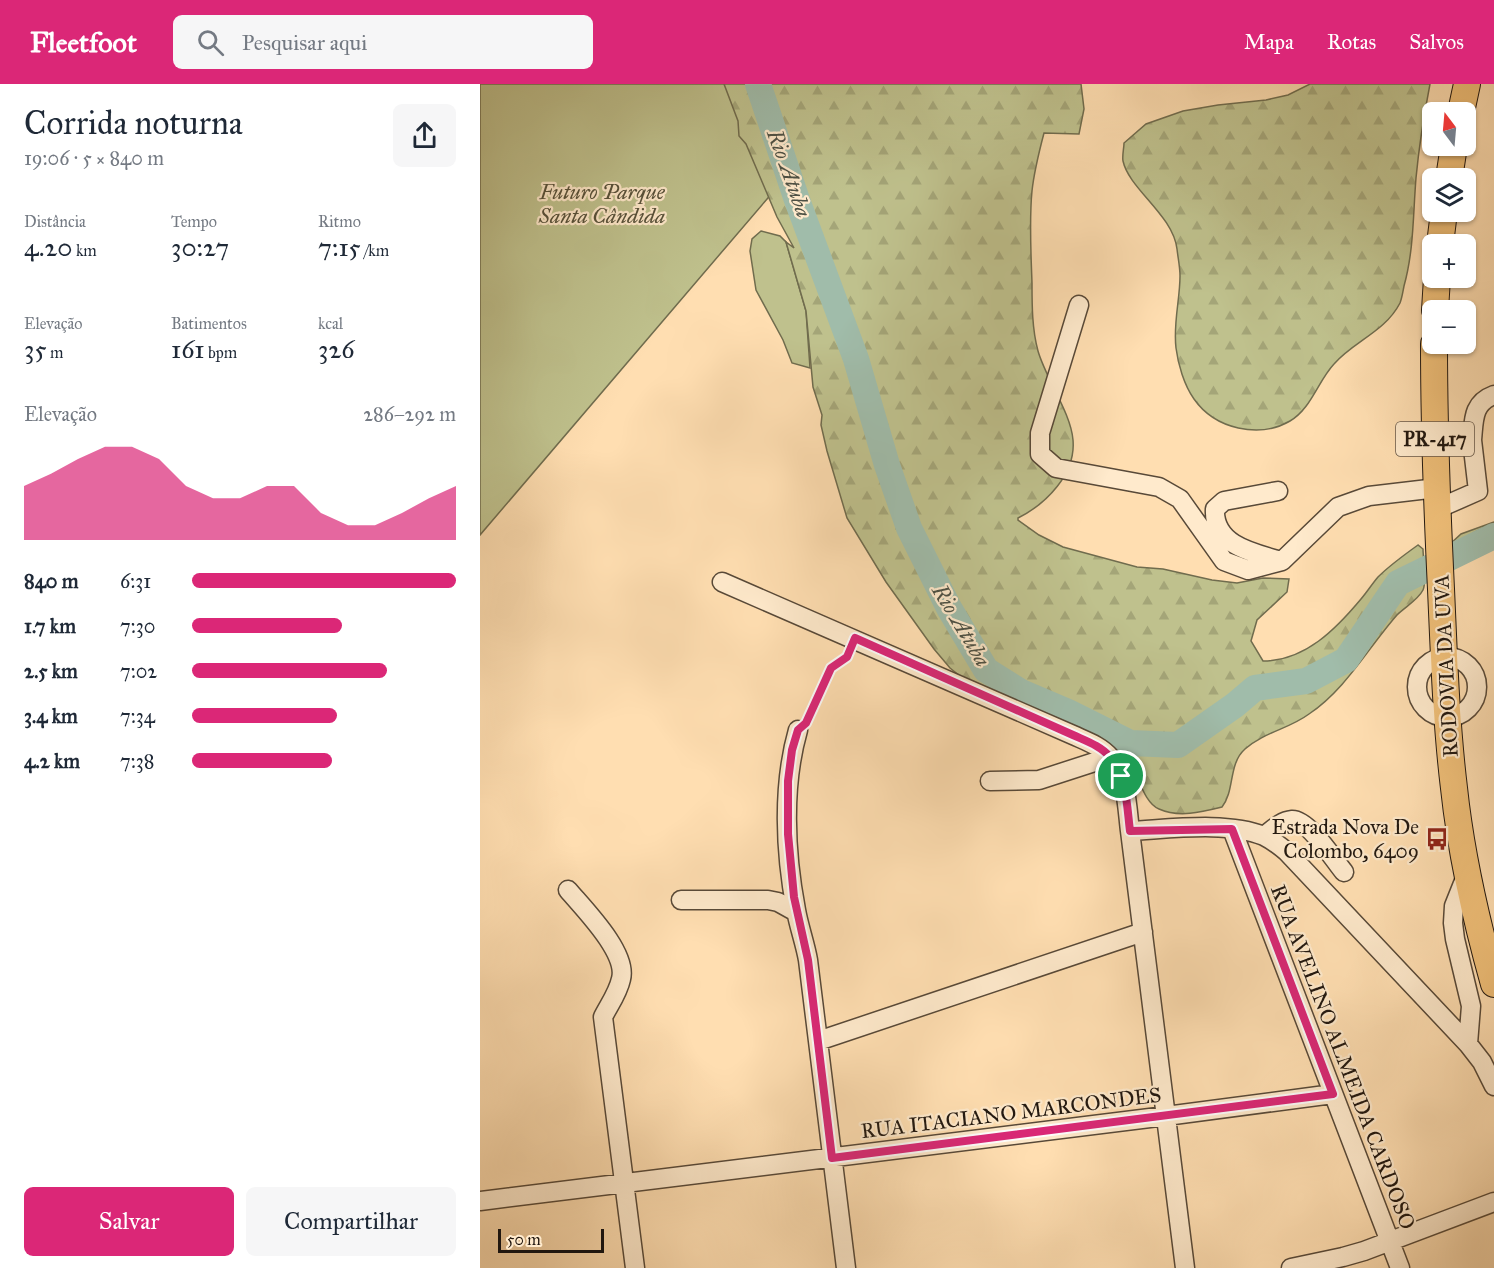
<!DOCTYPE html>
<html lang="pt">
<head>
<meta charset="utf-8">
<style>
  :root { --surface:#fff; --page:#f6f6f7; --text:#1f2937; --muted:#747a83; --accent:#db2777 }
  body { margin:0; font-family:"IM FELL Great Primer",serif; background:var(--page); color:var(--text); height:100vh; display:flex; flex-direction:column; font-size:22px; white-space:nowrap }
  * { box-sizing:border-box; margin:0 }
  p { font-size:20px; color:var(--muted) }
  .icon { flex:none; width:33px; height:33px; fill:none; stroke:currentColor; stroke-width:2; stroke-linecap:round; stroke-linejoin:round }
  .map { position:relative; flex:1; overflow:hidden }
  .details { display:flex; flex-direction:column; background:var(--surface); width:480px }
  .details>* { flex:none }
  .needle { width:39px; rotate:344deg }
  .fabs { position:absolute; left:942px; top:18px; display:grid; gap:12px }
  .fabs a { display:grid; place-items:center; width:54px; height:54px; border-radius:9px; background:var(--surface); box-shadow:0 2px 4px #0004; font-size:30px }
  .scale { position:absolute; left:18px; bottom:15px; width:106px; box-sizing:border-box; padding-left:6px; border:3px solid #21170f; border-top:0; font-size:16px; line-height:21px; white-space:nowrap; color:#21170f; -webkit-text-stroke:4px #ffeacc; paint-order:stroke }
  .pin { position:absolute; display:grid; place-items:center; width:51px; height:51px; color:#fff; margin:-26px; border:3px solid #fff; border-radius:50%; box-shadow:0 2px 6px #0007 }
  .round { display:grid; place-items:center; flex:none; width:63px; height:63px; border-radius:9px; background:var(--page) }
  .headline { display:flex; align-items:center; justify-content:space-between; height:102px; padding:0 24px }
  h1 { font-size:33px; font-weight:600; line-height:45px }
  .figures { display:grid; grid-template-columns:repeat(3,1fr); gap:9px; height:102px; padding:6px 24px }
  .figures div { display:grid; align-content:center }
  .figures b { font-size:26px; font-weight:600 }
  .figures small { font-size:16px; font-weight:400 }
  .figures p { font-size:16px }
  .chart { height:168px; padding:12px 24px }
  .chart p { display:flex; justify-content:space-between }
  .chart svg { width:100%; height:108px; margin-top:6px; fill:var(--accent); opacity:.7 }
  .action { display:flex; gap:12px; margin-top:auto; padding:12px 24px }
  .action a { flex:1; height:69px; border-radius:9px; background:var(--accent); color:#fff; font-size:24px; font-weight:600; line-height:69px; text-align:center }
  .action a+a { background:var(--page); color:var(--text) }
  ul { padding:0 24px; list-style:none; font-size:20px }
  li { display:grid; grid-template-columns:96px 72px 1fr; align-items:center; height:45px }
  li i { height:15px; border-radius:8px; background:var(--accent) }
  header { display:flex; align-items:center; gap:36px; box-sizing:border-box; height:84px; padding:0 30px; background:var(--accent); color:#fff }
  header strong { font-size:28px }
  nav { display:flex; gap:33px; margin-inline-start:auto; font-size:21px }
  .search { width:420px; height:54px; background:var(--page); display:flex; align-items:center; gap:15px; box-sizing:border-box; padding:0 21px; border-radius:9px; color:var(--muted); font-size:22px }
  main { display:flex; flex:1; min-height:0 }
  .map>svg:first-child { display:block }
  .green { fill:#bfc18d; stroke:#706c4e; stroke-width:1.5 }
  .forest { fill:url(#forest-firs); stroke:#706c4e; stroke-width:1.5 }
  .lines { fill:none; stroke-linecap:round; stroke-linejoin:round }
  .river { stroke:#a0bcaa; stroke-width:26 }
  .minor-casing { stroke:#584938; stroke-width:21 }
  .highway-casing { stroke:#21170f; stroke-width:28 }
  .path { stroke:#21170f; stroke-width:2; stroke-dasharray:1.5 3; stroke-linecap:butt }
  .minor { stroke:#ffeacc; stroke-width:18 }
  .highway { stroke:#f0bf78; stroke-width:26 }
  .route-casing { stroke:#fff; stroke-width:12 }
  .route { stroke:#db2777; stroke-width:8 }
  .labels { text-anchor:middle; stroke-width:4.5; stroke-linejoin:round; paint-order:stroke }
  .shield { fill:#ffeacc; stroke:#645648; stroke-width:1.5 }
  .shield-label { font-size:20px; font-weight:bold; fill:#21170f }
  .park-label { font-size:21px; font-style:italic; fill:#58523b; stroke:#ffeacc }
  .street-label { font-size:21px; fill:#21170f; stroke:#ffeacc }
  .poi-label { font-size:21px; fill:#21170f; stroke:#ffeacc; text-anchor:end }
  .water-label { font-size:22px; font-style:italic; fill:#4d5145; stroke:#ffeacc }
</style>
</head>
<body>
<header>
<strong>Fleetfoot</strong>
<div class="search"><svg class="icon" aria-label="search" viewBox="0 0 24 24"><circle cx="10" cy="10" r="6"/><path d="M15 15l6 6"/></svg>Pesquisar aqui</div>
<nav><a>Mapa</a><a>Rotas</a><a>Salvos</a></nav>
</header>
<main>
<section class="details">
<div class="headline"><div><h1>Corrida noturna</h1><p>19:06 · 5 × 840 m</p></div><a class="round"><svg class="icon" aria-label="share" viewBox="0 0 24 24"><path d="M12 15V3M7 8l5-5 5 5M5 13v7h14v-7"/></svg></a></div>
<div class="figures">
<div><p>Distância</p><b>4.20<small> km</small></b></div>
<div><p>Tempo</p><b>30:27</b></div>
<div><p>Ritmo</p><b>7:15<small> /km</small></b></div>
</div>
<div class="figures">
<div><p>Elevação</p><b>35<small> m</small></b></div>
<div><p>Batimentos</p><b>161<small> bpm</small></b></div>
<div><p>kcal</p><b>326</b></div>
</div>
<div class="chart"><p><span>Elevação</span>286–292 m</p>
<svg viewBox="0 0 160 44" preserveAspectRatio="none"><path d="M0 44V22L10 17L20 11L30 6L40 6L50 11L60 22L70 27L80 27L90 22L100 22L110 33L120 38L130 38L140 33L150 27L160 22V44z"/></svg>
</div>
<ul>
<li><b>840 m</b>6:31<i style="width:100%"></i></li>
<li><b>1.7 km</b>7:30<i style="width:57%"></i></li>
<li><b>2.5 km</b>7:02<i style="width:74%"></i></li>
<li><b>3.4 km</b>7:34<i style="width:55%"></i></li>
<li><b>4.2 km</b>7:38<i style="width:53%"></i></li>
</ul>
<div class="action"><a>Salvar</a><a>Compartilhar</a></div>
</section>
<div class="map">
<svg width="1014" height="1184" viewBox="0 0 1014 1184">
  <defs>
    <pattern id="forest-firs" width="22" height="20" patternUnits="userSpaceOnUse" patternTransform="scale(1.5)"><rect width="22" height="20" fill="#bfc18d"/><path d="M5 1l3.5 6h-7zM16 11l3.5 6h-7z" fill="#a4a578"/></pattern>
  </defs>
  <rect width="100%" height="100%" fill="#ffdeb1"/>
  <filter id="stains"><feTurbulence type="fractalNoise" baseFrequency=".00333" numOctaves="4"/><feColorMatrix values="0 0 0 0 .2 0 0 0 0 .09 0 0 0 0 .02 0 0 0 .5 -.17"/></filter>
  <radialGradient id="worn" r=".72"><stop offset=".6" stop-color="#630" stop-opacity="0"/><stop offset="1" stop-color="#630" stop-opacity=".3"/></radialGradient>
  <path class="green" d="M0,0H257L299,101L0,451Z
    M281,147L300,152L306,158L326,227L330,284L312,279L303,256L276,206L270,167L272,155Z"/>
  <path class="forest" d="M244,0H601L604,25L599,50L564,49C559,68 554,88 552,107C549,137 551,169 552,199C552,221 552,245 558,267C566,295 591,329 593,356C596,390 566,420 538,434V436L559,451L583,463L657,483L683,485L732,496L757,499L783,494L809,495L807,508L777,536L771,557L783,577C825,577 856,545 881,515C887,508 892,500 898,493C910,481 924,471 938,461L943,465C943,474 947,498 943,506C938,516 925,523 917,531C888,564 866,605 829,630C809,645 784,648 765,665C748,680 755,707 742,723C722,728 699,734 679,725C661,718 657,680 640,666C632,660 620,656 611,651C570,630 527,614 485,596L470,584L454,565L406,498L367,434L347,367L341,341L342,331L333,303L326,227L306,158L314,164L297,133L266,60L259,52L258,37Z
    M830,0H950C944,31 939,62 936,94C933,130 934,166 924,202C923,207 922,214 920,219C905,248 874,257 854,280C838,297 831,325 810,337C779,355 735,345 714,315C704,301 698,280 696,264C693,239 700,216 700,192C700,183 698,174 697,165C693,131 649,105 643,77C642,72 644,64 644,59L666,40L703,27L738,21L786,16L808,11Z
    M1014,438L993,449L983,462H968L981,450Z"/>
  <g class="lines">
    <path class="river" d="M278,0L317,116L376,275L407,381L429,444L469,524L506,586L541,608L588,628L650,659L698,661L755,621L775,604L826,597L866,576L918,499L1014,452"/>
    <g class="minor-casing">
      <path id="minor" d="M599,221L560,349V370L576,384L679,403L700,415L744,477L768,486L802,477L858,423L889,412L957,404
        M992,356C994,337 992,319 1014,311
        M955,361L992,356L998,407L957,425
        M798,407L744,417L735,425C733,461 773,469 801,477
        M242,498L593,651C606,657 621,662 630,673C647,692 647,723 650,747L705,1184
        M937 603a30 30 0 1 1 60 0a30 30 0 1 1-60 0Z
        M318,646C302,702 305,768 316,826C319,843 325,859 328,876L366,1184
        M510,697L559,696L630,673
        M752,745L920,1184
        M650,747C690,745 747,737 784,752C792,756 800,762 807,768L988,960L1002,978L1014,1002
        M784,752C792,746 801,737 812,736C828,735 854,776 864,788
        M88,806C104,825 148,869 141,895C138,909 129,921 123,933L155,1184
        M201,816H288L298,818L316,828
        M338,957L663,848
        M988,960L991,922L975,855L973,839L974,822L988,787
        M0,1117L686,1032L853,1010
        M811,1184L863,1173L884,1167L1014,1118"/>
    </g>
    <g class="highway-casing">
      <path id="highway" d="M981,28L987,0
        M969,94L974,62
        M960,160L964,128
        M955,226L957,194
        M954,260C954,341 957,423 961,505C964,571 966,638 974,704C981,770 996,836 1014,900"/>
    </g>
    <path class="path" d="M328,635L351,584L368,570"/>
    <use href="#minor" class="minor"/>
    <use href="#highway" class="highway"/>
  </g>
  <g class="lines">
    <g class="route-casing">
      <path id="route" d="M375,554L593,651C606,657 621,662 630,673C647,692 647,724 650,747L752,745L853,1010L352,1074L328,876L314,813L308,750V697L312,666L318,646L326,639L351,584L367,573Z"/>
    </g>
    <use href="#route" class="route"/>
  </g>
  <defs>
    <g id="bus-bare" transform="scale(1.8)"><path d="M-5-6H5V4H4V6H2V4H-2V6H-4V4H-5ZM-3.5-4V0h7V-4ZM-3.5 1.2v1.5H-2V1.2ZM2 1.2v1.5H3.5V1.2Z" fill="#8f2418" stroke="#ffeacc" stroke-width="2.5" paint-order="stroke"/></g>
  </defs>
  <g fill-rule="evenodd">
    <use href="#bus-bare" x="957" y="755"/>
  </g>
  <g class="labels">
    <rect class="shield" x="916" y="338" width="78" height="34" rx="4.5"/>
    <g class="shield-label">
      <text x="955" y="362">PR-417</text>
    </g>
    <g class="park-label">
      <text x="122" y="115">Futuro Parque<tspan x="122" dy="24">Santa Cândida</tspan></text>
    </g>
    <g class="street-label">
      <text transform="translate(966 582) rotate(-93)" y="7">RODOVIA DA UVA</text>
      <text transform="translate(863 973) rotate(69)" y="7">RUA AVELINO ALMEIDA CARDOSO</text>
      <text transform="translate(531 1029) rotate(-7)" y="7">RUA ITACIANO MARCONDES</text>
    </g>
    <g class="poi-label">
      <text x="939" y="750">Estrada Nova De<tspan x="939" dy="24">Colombo, 6409</tspan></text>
    </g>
    <g class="water-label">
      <text transform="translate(310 89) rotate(70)" y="8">Rio Atuba</text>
      <text transform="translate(482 541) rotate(59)" y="8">Rio Atuba</text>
    </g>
  </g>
  <rect width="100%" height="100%" filter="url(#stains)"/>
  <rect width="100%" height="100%" fill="url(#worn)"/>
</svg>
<div class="fabs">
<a><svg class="needle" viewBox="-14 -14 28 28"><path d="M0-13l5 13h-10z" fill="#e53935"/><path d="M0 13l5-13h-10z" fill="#747a83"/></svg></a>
<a><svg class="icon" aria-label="layers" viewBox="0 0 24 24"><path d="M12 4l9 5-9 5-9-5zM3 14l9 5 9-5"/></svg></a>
<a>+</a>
<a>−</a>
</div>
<div class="scale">50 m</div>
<div class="pin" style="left:641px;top:692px;background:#1e9e55"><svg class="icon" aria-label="arrive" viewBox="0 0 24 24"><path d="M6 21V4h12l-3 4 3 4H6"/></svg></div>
</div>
</main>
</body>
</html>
